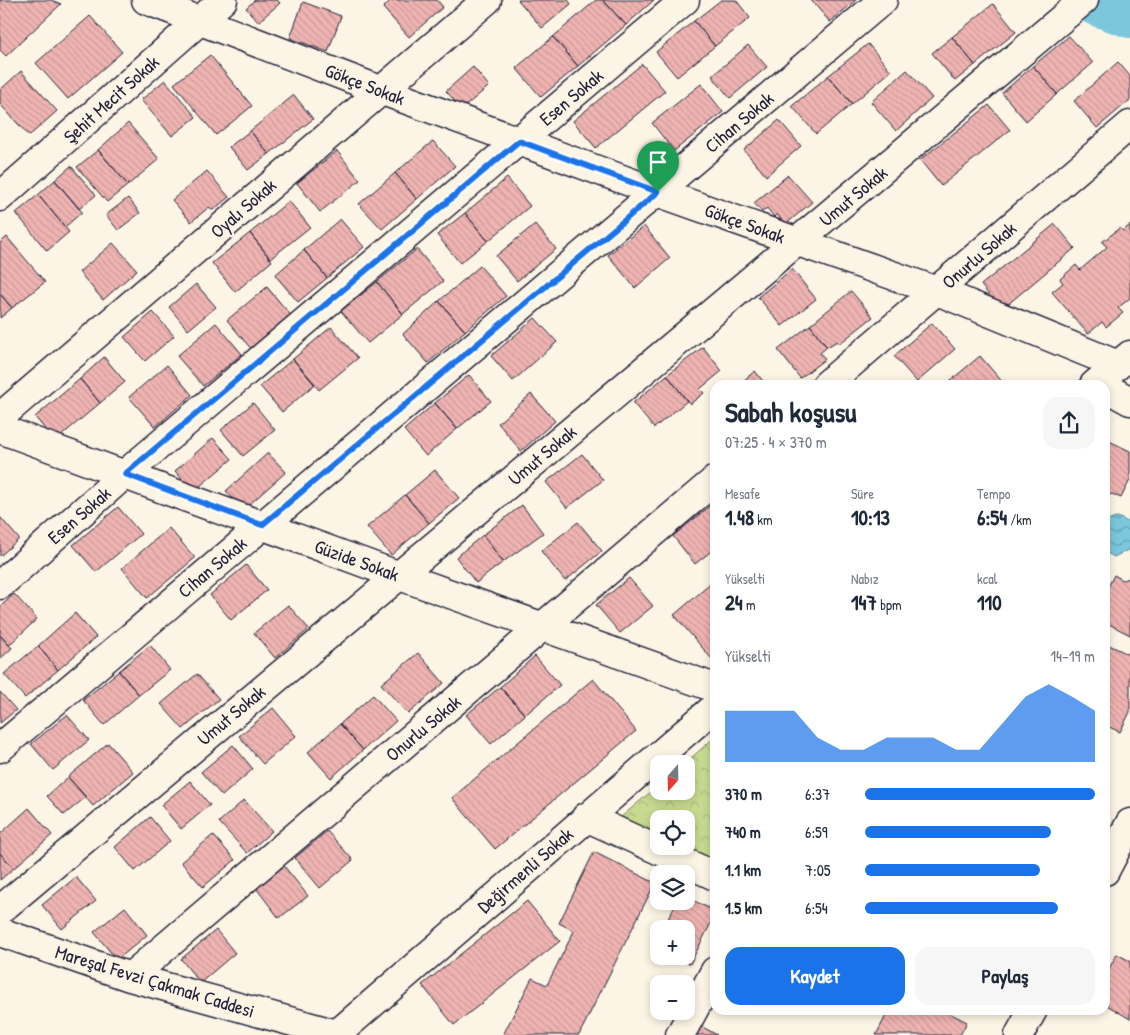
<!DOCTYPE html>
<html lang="tr">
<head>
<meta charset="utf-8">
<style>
  :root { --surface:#fff; --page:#f6f6f7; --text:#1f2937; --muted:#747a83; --accent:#1a73e8 }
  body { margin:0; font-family:"Patrick Hand",sans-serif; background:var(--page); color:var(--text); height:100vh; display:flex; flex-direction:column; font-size:19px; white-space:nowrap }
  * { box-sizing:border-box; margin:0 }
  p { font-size:16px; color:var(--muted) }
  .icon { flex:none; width:28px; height:28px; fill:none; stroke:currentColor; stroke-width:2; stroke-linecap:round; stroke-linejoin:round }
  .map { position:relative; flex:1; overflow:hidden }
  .panel { position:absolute; left:710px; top:380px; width:400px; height:635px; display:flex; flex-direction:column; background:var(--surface); border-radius:15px; box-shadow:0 2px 8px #0003 }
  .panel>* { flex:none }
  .needle { width:32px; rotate:200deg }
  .fabs { position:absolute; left:650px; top:755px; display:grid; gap:10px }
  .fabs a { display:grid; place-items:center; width:45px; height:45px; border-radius:10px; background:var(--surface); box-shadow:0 2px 8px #0003; font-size:25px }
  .pin { position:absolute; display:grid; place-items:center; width:42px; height:42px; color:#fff; margin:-51px -21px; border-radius:50% 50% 50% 0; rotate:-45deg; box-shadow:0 0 5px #0007 }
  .pin .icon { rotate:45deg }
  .round { display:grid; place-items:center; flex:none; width:52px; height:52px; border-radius:15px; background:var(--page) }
  .headline { display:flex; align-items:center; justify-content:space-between; height:85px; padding:0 15px }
  h1 { font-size:28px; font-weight:700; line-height:38px }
  .metrics { display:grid; grid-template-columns:repeat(3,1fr); gap:8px; height:85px; padding:5px 15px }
  .metrics div { display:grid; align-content:center }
  .metrics b { font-size:21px; font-weight:700 }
  .metrics small { font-size:14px; font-weight:400 }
  .metrics p { font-size:14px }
  .chart { height:140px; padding:10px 15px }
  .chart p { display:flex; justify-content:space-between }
  .chart svg { width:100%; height:90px; margin-top:5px; fill:var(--accent); opacity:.7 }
  .primary-button { display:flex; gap:10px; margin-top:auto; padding:10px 15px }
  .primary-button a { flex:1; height:58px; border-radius:15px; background:var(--accent); color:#fff; font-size:20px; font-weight:700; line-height:58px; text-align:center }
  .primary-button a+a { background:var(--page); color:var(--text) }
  ul { padding:0 15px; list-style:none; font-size:16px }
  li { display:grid; grid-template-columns:80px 60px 1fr; align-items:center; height:38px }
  li i { height:12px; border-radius:6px; background:var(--accent) }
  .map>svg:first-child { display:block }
  .park { fill:url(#park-crowns); stroke:#747e65 }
  .water { fill:url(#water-waves); stroke:#58859c }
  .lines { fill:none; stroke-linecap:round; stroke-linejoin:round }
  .river { stroke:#7cc7dc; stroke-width:42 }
  .building { fill:url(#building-back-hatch); stroke:#22223b }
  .minor-casing { stroke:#22223b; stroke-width:31 }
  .minor { stroke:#fcf5e5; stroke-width:28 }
  .route-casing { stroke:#fff; stroke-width:10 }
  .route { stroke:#1a73e8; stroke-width:6 }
  .labels { text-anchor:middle; stroke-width:4.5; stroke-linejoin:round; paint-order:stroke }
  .street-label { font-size:19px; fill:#22223b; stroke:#fcf5e5 }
</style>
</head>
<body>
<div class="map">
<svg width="1130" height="1035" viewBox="0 0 1130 1035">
  <defs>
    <pattern id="park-crowns" width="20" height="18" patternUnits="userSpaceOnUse" patternTransform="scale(1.25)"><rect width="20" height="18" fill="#c7da8f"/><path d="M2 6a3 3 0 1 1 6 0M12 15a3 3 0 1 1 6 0" fill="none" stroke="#abbb7c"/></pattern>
    <pattern id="water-waves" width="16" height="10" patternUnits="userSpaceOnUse" patternTransform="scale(1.25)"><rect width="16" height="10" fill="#7cc7dc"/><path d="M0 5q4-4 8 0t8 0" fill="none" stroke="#65a1b4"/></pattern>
    <pattern id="building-back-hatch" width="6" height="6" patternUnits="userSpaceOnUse" patternTransform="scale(1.25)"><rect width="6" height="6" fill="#efb4b2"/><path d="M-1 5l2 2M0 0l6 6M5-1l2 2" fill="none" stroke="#cd9a9a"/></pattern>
  </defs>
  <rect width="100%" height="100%" fill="#fcf5e5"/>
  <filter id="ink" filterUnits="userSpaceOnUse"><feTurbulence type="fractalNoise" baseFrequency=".02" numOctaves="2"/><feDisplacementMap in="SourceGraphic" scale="10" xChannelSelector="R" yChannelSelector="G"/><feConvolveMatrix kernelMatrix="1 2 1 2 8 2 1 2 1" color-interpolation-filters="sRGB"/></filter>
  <g filter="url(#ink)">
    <path class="park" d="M715,737V862L681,846H686V819H659V836L620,818L659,785V791H686V764H684Z"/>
    <path class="water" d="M1118,517L1130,523V549L1114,557L1105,552V522Z"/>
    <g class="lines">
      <path class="river" d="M1096,5L1130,17"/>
    </g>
    <path class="building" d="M0,0H51L61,4L6,56L0,50Z
      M255,0H277L280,3L258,22L246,8Z
      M391,0H437L443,7L409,37L383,8Z
      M518,0H568L571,4L542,28Z
      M596,0H603L626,25L578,66L553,37Z
      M603,0H654L626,25Z
      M721,0H736L750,18L715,46L694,21Z
      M811,0H856L830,22Z
      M303,2L341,16L328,52L290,38Z
      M993,4L1016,32L975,65L952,37Z
      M90,16L122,52L68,99L36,63Z
      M694,21L715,46L677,77L656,52Z
      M1069,36L1093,63L1057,94L1033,66Z
      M553,37L578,66L541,97L516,68Z
      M952,37L975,65L955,81L932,53Z
      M868,44L891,71L852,104L828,76Z
      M748,45L767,67L730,98L712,76Z
      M210,55L252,106L216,135L174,84Z
      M1118,62L1130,76V100L1097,128L1074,101Z
      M642,64L665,91L596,148L573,121Z
      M1033,66L1057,94L1026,121L1002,93Z
      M473,67L489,86L462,109L446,91Z
      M907,70L932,98L896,131L871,102Z
      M21,71L57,111L29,136L0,104V90Z
      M828,76L852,104L816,134L792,106Z
      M165,80L196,117L172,136L141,100Z
      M701,84L723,112L674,151L652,123Z
      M294,95L313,119L269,154L250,131Z
      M989,105L1010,130L941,186L920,160Z
      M779,120L801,146L766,176L744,150Z
      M128,123L159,159L128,185L98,150Z
      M250,131L269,154L248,170L229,147Z
      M433,141L455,166L417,199L395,173Z
      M98,150L128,185L107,202L77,167Z
      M337,151L360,180L320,212L297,183Z
      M71,166L96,195L79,209L55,180Z
      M207,171L229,197L213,210L209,207L191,222L172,200Z
      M395,173L417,199L382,229L359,204Z
      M788,175L812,202L785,225L777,214L774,217L767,208L762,212L754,203Z
      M507,178L530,206L488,241L465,213Z
      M55,180L82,212L65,227L38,195Z
      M38,195L69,232L47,251L16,213Z
      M128,198L140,213L118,230L106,215Z
      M289,201L310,227L270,259L250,233Z
      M465,213L488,241L460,263L437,235Z
      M340,219L364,247L327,278L304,250Z
      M535,224L556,249L517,281L496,256Z
      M1055,224L1075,248L1001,310L981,285Z
      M1130,225V298L1118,308L1123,313L1106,327L1102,322L1088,334L1052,292L1063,283L1060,279L1076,265L1080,270L1107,247L1102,242L1120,228L1123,231Z
      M644,226L670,258L635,288L608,255Z
      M250,233L272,261L235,292L212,263Z
      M7,237L45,282L12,308L0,294V243Z
      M113,243L137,270L103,300L79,272Z
      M417,249L443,281L403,314L377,282Z
      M304,250L327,278L298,302L275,275Z
      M480,266L506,296L465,331L439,301Z
      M792,269L816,299L782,326L758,297Z
      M377,282L403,314L368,343L341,311Z
      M196,284L216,307L188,330L169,307Z
      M267,287L293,318L253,351L227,320Z
      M851,291L873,317L839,344L837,341L827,347L810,325Z
      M0,294L12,308L0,318Z
      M439,301L465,331L428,363L403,334Z
      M153,312L174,336L145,361L124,337Z
      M535,318L557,342L513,381L491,356Z
      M216,323L242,354L203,386L177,356Z
      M932,323L955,349L917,382L894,356Z
      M810,325L827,347L820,353L825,359L800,378L778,350Z
      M331,327L358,358L319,390L293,359Z
      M703,347L722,371L700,389L704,393L690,404L667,375Z
      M980,356L1005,385H945Z
      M104,357L125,382L100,403L80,379Z
      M293,359L315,384L282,412L260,386Z
      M167,365L192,395L155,427L129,397Z
      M755,371L766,385H738Z
      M469,375L491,401L457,429L435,403Z
      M667,375L687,401L654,428L633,403Z
      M80,379L100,403L55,441L35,417Z
      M531,394L555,421L521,451L498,423Z
      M253,403L275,430L243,456L221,430Z
      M435,403L457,429L426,456L404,430Z
      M213,438L232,459L193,492L175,471Z
      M1105,439L1130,451V480L1121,498L1112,494L1105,496Z
      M268,453L286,472L243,510L226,491Z
      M582,454L603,480L567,508L546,482Z
      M435,470L459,498L429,523L405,495Z
      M405,495L429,523L391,555L367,527Z
      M715,502V548L695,564L673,536Z
      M522,505L543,533L503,562L483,535Z
      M118,507L141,534L96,572L73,545Z
      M0,517L19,539L0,556Z
      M578,522L602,551L565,581L541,551Z
      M169,528L195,558L147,598L122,568Z
      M483,535L503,562L476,583L456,557Z
      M246,565L267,590L231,620L210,595Z
      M1114,575L1123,580L1130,578V635L1105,622V593Z
      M629,578L653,606L620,633L596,605Z
      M715,580V656L712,659L674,615Z
      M14,594L37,619L9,645L0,635V607Z
      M288,605L309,629L275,658L254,633Z
      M75,613L96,637L58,670L38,646Z
      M0,635L12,648L0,659Z
      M1105,643L1130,655V712L1120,732L1105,725Z
      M150,645L170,670L139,695L119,671Z
      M38,646L58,670L25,698L4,674Z
      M418,653L444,683L408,714L381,684Z
      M535,656L560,685L525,715L500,687Z
      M119,671L139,695L104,725L83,700Z
      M197,674L219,699L183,729L161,704Z
      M593,679L636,731L495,849L452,798Z
      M500,687L525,715L491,744L466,715Z
      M0,692L16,710L0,723Z
      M373,695L396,721L363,750L340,724Z
      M273,708L296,736L263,764L239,736Z
      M67,715L89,740L53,770L31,744Z
      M340,724L363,750L331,778L308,752Z
      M108,743L133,772L93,806L68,777Z
      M233,745L253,769L222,796L201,772Z
      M68,777L86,797L64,815L47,796Z
      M190,781L210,805L181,829L161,805Z
      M244,800L272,831L247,853L219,822Z
      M29,808L52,835L14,868L0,853V834Z
      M150,817L170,841L135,871L115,847Z
      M327,831L353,860L320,888L295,858Z
      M213,835L235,860L203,887L181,862Z
      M594,852L655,883L579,1035H503L532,978L547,985L574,931L559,923Z
      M0,853L14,868L0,880Z
      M284,866L308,896L279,918L256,888Z
      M76,877L96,901L62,929L42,905Z
      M686,897L715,911V915L690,964L675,956H686V929H663L677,901H686Z
      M527,901L560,941L454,1025L422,985Z
      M125,907L147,935L117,960L94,932Z
      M216,930L235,953L200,983L181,959Z
      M1117,954L1130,961V1019L1105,1004V976Z
      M889,1010H943L967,1022L960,1035H876Z
      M701,1026L717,1035H696Z"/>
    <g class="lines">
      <g class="minor-casing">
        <path id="minor" d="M146,0L380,90L657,192L937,291L1118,365
          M0,197L223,0
          M826,385L1130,125
          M1094,385L1130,355
          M1105,387L1130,401
          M0,417L487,0
          M0,429L397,575L715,688
          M0,585L125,474L685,0
          M0,748L883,0
          M586,817L715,876
          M1105,871L1130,823
          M0,910C361,606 724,305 1084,0
          M0,932L130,977L340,1035
          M130,977L715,480
          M337,1034L715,707
          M680,1035L715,971
          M1019,1035L1033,1010"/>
      </g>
      <use href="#minor" class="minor"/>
    </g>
  </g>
  <g class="lines" filter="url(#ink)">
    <g class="route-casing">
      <path id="route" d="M519,141L658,192L262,525L125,474Z"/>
    </g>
    <use href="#route" class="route"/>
  </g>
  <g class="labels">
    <g class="street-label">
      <text transform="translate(365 84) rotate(21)" y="7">Gökçe Sokak</text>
      <text transform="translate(571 97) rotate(-40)" y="7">Esen Sokak</text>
      <text transform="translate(111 99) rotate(-42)" y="7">Şehit Mecit Sokak</text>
      <text transform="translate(739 122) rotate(-40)" y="7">Cihan Sokak</text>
      <text transform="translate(853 196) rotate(-40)" y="7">Umut Sokak</text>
      <text transform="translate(243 208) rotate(-41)" y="7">Oyalı Sokak</text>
      <text transform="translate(745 223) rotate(20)" y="7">Gökçe Sokak</text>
      <text transform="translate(979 255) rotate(-41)" y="7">Onurlu Sokak</text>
      <text transform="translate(542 455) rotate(-40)" y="7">Umut Sokak</text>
      <text transform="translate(79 515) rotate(-41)" y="7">Esen Sokak</text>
      <text transform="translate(357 560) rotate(20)" y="7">Güzide Sokak</text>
      <text transform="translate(212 567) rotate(-40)" y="7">Cihan Sokak</text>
      <text transform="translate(231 715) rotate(-40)" y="7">Umut Sokak</text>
      <text transform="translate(423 728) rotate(-40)" y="7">Onurlu Sokak</text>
      <text transform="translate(525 870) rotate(-41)" y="7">Değirmenli Sokak</text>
      <text transform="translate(155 981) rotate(17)" y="7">Mareşal Fevzi Çakmak Caddesi</text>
    </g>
  </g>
</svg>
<div class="fabs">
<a><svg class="needle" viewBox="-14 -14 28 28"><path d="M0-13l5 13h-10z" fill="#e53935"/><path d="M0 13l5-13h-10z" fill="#747a83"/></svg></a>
<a><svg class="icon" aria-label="locate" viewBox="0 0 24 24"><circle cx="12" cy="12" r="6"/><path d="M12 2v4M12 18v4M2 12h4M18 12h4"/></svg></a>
<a><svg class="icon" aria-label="layers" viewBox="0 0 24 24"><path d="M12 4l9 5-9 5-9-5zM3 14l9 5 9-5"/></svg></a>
<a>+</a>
<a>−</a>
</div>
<div class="pin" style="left:658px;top:192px;background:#1e9e55"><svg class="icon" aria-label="arrive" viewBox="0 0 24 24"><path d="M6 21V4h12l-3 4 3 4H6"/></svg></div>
<section class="panel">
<div class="headline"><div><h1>Sabah koşusu</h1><p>07:25 · 4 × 370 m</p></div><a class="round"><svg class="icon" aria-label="share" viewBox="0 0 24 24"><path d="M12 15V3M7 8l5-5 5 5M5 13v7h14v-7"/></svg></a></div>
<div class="metrics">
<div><p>Mesafe</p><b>1.48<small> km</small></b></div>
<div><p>Süre</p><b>10:13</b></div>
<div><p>Tempo</p><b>6:54<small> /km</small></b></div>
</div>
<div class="metrics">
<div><p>Yükselti</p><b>24<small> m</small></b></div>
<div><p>Nabız</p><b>147<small> bpm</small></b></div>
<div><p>kcal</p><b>110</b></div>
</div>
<div class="chart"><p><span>Yükselti</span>14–19 m</p>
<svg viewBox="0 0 160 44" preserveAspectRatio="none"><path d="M0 44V19L10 19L20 19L30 19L40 32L50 38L60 38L70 32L80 32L90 32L100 38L110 38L120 25L130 12L140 6L150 12L160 19V44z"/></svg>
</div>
<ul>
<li><b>370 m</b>6:37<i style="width:100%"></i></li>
<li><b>740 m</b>6:59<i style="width:81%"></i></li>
<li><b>1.1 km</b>7:05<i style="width:76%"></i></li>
<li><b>1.5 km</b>6:54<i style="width:84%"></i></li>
</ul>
<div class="primary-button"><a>Kaydet</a><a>Paylaş</a></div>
</section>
</div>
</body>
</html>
